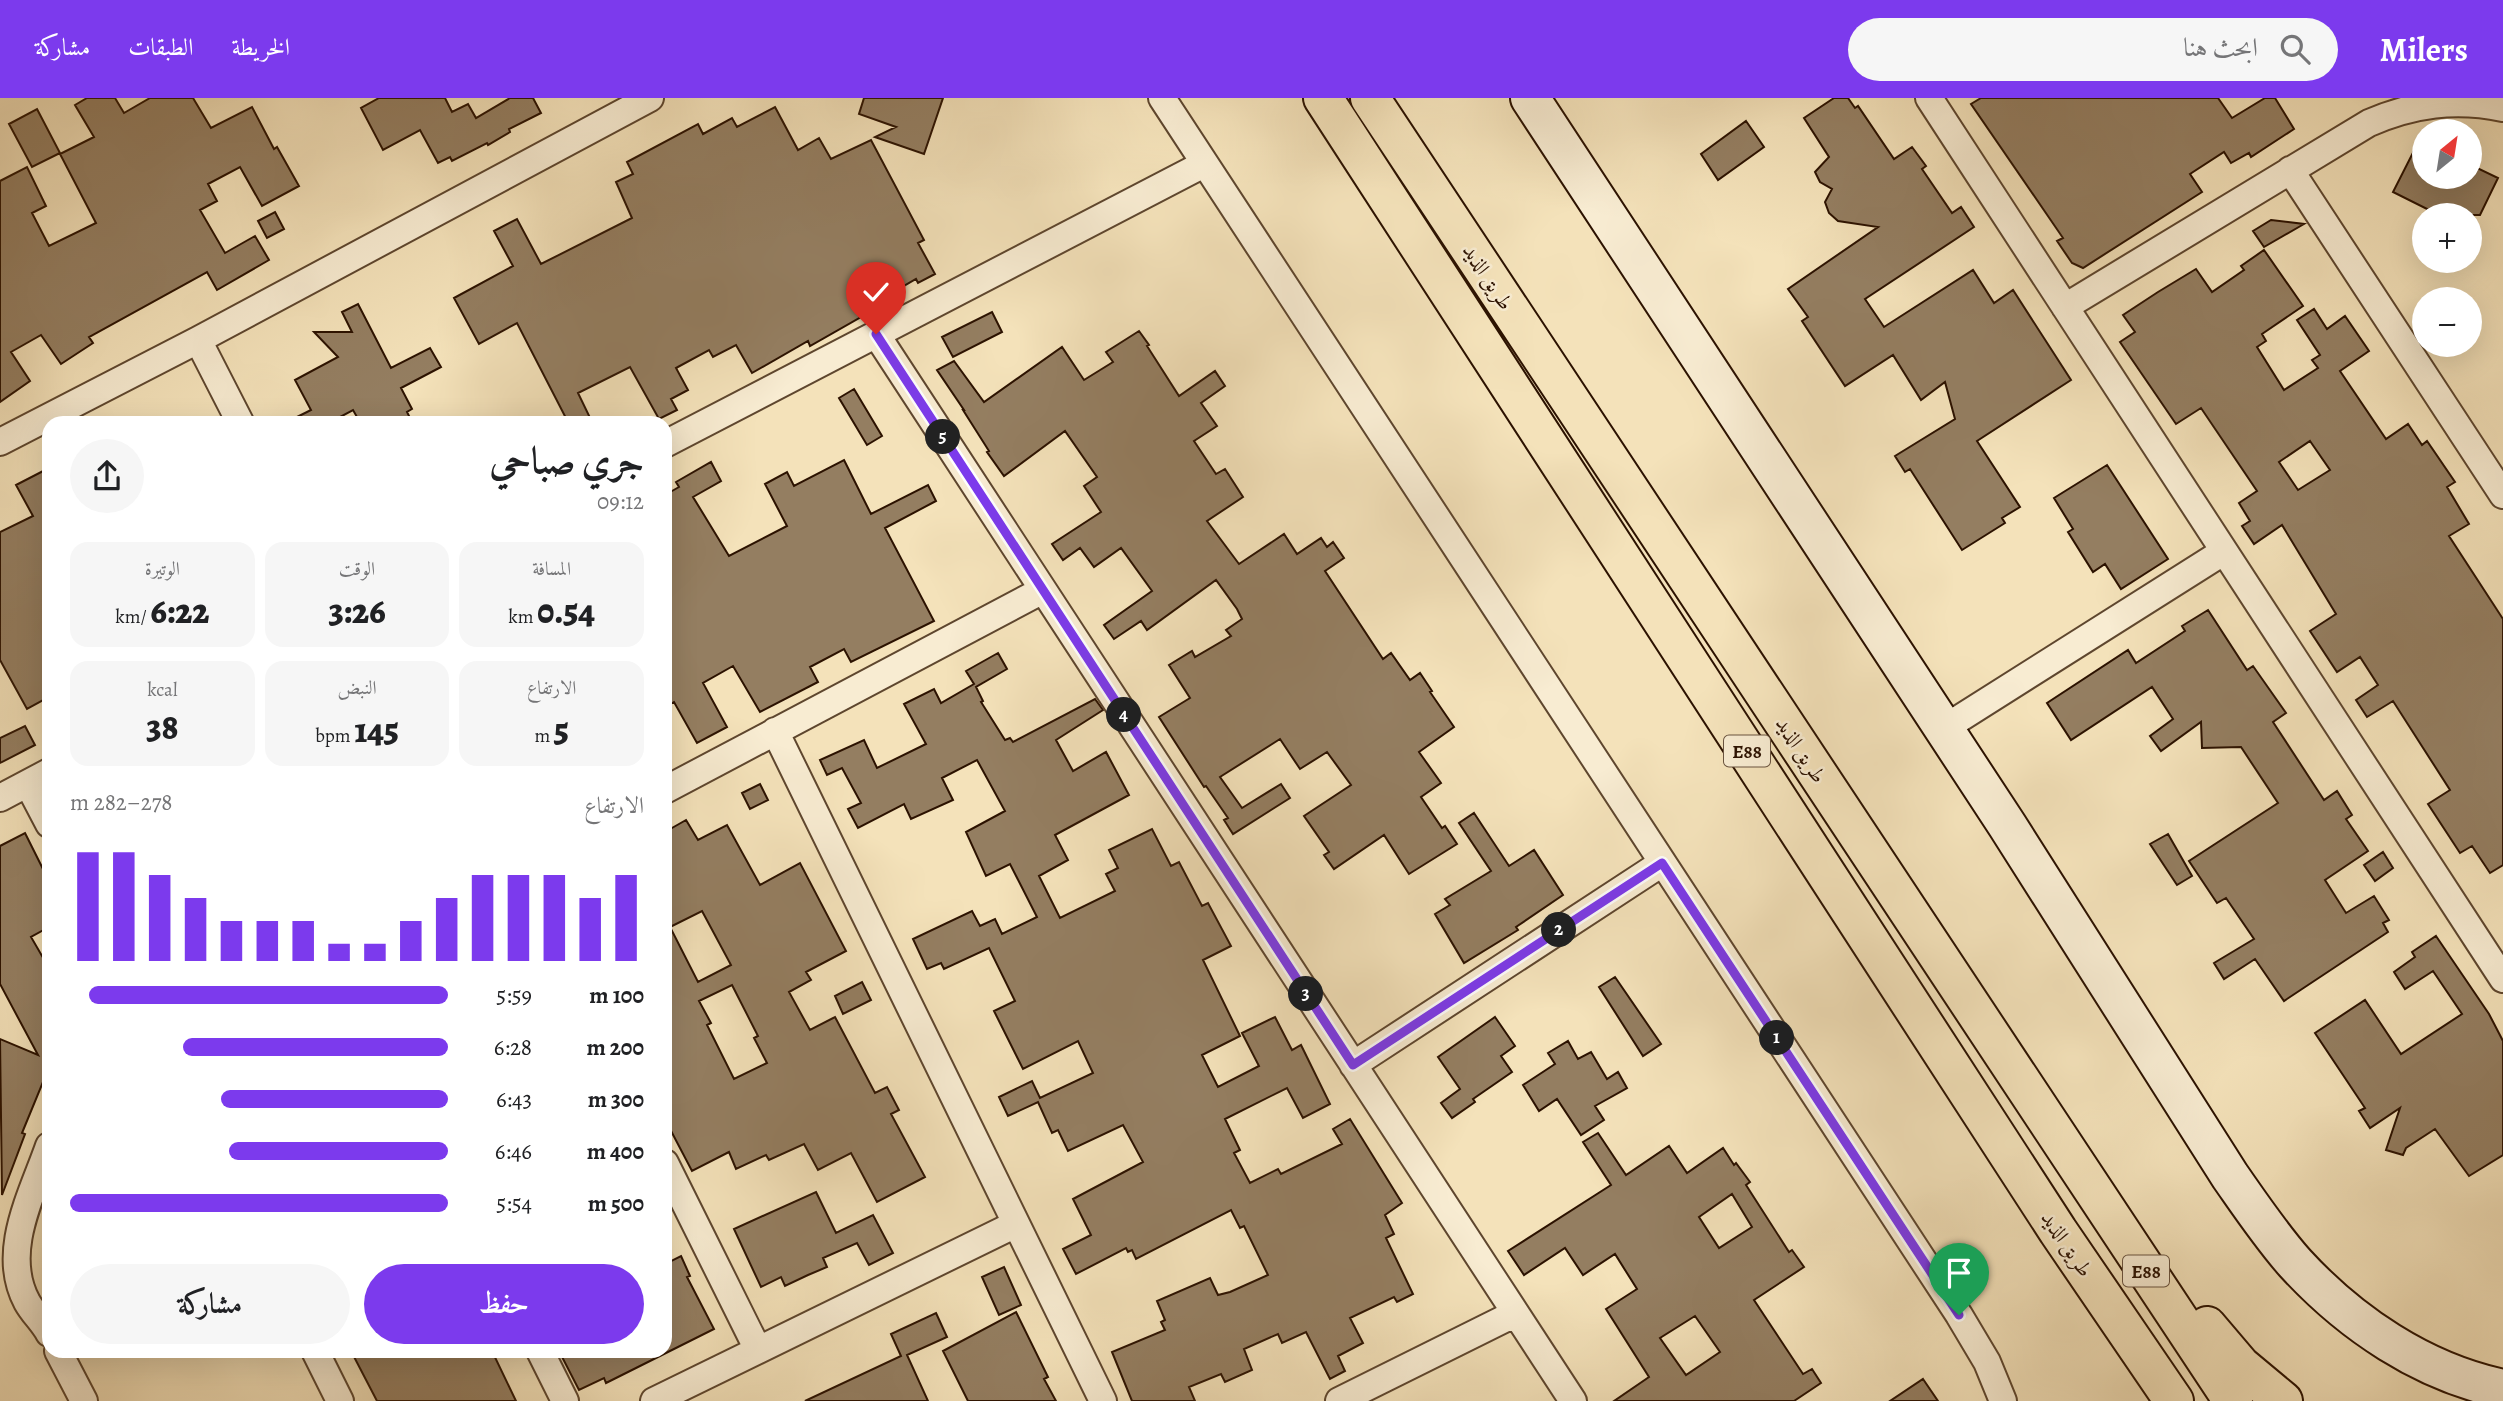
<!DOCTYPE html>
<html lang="ar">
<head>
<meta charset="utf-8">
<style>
  :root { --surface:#fff; --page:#f6f6f6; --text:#202124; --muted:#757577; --accent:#7c3aed }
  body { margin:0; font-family:Alegreya,Amiri,serif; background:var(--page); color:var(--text); direction:rtl; height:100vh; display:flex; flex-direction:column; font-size:26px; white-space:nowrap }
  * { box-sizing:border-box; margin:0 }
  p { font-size:23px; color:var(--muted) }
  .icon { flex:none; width:38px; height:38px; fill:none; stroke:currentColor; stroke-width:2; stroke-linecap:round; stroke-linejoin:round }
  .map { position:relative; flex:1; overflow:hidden; direction:ltr }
  .sheet { position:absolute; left:42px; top:318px; width:630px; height:942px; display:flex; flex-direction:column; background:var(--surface); border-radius:21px; box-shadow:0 7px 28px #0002; direction:rtl }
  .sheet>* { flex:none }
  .needle { width:46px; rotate:30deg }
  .controls { position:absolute; left:2412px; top:21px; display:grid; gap:14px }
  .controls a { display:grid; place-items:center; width:70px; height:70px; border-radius:50%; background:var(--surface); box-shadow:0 7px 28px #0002; font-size:35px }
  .pin { position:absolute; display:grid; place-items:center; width:60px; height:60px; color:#fff; margin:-72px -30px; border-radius:50% 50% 50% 0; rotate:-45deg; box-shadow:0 0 7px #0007 }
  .pin .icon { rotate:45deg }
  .km { position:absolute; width:35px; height:35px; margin:-18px; border-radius:50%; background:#222; color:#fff; font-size:19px; line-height:35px; text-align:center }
  .round { display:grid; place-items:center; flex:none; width:74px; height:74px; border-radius:37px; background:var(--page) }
  .overview { display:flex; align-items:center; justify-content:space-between; height:119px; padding:0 28px }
  h1 { font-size:38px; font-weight:800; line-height:52px }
  .stats { display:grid; grid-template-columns:repeat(3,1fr); gap:10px; height:119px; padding:7px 28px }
  .stats div { display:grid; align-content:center; border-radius:18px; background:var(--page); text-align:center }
  .stats b { font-size:35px; font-weight:800 }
  .stats small { font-size:19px; font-weight:400 }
  .stats p { font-size:19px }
  .chart { height:196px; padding:14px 28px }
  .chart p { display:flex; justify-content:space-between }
  .chart svg { width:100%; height:126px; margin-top:7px; stroke:var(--accent); stroke-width:6 }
  .cta { display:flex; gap:14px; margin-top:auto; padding:14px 28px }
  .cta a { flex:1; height:80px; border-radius:42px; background:var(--accent); color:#fff; font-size:28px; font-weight:800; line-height:80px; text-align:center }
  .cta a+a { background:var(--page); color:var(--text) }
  ul { padding:0 28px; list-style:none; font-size:23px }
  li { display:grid; grid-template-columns:112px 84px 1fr; align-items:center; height:52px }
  li i { height:18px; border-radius:9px; background:var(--accent) }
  header { display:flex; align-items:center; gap:42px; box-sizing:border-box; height:98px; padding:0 35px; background:var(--accent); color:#fff }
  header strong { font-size:33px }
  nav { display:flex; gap:38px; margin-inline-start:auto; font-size:24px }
  .search { width:490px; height:63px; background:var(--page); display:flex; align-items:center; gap:18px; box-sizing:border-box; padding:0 24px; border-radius:38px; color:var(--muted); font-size:26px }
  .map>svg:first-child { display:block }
  .building { fill:#947e61; stroke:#2c1200; stroke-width:2; fill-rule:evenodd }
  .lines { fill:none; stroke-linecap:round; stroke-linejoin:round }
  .street-casing { stroke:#5e462e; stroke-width:30 }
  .secondary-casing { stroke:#2c1200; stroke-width:42 }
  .highway-casing { stroke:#2c1200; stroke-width:42 }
  .street { stroke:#f8ecd2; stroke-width:26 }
  .secondary { stroke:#f8ecd2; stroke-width:38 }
  .highway { stroke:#f4e2ba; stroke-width:38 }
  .route-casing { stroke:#fff; stroke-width:14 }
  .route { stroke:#7c3aed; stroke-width:9 }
  .labels { text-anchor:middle; stroke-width:5; stroke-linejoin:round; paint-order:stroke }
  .shield { fill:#f8ecd2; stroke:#69533f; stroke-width:2 }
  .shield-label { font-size:19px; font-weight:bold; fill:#2c1200 }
  .street-label { font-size:21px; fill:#2c1200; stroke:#f8ecd2 }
</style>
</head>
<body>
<header>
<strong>Milers</strong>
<div class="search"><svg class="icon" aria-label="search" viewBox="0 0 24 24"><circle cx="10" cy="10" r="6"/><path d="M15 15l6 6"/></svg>ابحث هنا</div>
<nav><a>الخريطة</a><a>الطبقات</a><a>مشاركة</a></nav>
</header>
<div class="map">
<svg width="2503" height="1303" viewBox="0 0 2503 1303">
  <rect width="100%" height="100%" fill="#f4e2ba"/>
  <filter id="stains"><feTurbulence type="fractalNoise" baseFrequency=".00286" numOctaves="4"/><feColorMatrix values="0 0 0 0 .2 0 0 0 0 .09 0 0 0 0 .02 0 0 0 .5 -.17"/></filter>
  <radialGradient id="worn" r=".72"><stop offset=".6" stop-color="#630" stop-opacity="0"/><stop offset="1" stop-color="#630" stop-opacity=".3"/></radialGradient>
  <path class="building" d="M87,0H115L124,15L150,0H193L211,30L252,9L274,51L277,49L299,88L262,108L240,69L208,86L217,103L200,112L225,155L255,138L269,162L217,192L207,174L89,239L93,245L61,266L41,237L11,254L30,283L0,304V83L27,69L46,108L32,115L49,148L96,125L60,56L94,39L75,7Z
    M379,0H445L452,14L468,6L476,20L510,0H533L541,15L509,31L510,34L488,47L487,45L452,63L450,59L438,65L420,32L383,52L361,10Z
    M864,0H943L924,56L875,39L896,29L859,16Z
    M1834,0H1848L1855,10L1858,8L1894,61L1912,49L1926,68L1922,71L1952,115L1961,109L1974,129L1865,201L1884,229L1973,172L1994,205L2013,192L2071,282L1977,343L2020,409L2002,420L2005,425L1962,452L1910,371L1905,374L1895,358L1955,321L1945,284L1921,302L1893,257L1845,288L1802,223L1808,219L1788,191L1878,129L1838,123L1829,115L1825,104L1832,91L1820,84L1815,74L1829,59L1804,20Z
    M1981,0H2218L2232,20L2265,0H2275L2294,31L2251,59L2249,55L2231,65L2224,54L2190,76L2202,94L2083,170L2072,165L2057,143L2063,140L1971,6Z
    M775,9L798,52L819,40L831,61L871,42L924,142L918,145L935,176L918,185L916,181L880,202L882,207L810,248L808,243L752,275L736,247L713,259L709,252L676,270L688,292L671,301L677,312L659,321L630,269L578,295L593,326H569L517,225L479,246L454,200L513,168L494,133L517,121L541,166L632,120L616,84L633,76L627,64L698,26L703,36L732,20L737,29Z
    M37,11L60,55L32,69L9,26Z
    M1746,23L1764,49L1718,82L1701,56Z
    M2424,33V79H2469V66L2498,80L2480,117H2439L2393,94Z
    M275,114L284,131L267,140L258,123Z
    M2271,122L2304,126L2264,149L2253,133Z
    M2264,152L2303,208L2262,236L2266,243L2257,249L2284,292L2318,270L2312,262L2320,257L2297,222L2314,211L2327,231L2345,218L2369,253L2340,273L2386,341L2408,326L2422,347L2427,343L2455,384L2447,389L2469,426L2449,438L2503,521V767L2490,775L2472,748L2460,755L2428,706L2450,692L2393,603L2367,619L2356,602L2378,587L2360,559L2337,574L2310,533L2336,516L2282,427L2254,446L2242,428L2250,423L2239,405L2257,393L2201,310L2176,326L2120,244L2135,234L2123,217L2158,194L2196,171L2212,194L2244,172L2241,168ZM2310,343L2330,372L2298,392L2279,364Z
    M358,206L391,270L430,250L441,269L401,290L412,311L407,314L413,326H361L353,312L327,326H283L311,312L295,282L338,259L314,234H352L342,214Z
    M992,214L1002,234L953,259L942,239Z
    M1139,233L1149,247L1147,248L1179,298L1215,273L1225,288L1201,305L1217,328L1194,343L1216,376L1225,371L1243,399L1207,423L1239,466L1284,436L1297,456L1321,440L1327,449L1333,444L1344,460L1325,473L1383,561L1391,555L1410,582L1420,575L1432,593L1430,594L1454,629L1419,654L1441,685L1421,699L1442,730L1445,728L1457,746L1409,776L1384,737L1334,771L1324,757L1329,754L1304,718L1351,687L1327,654L1300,671L1280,641L1220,679L1242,710L1281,686L1290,700L1233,736L1224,722L1228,720L1206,688L1204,689L1159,619L1190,600L1169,567L1192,553L1195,559L1231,538L1226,532L1242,521L1237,511L1216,482L1147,532L1141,523L1114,541L1104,527L1152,493L1121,450L1094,469L1080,450L1063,462L1052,446L1101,414L1084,388L1097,379L1065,333L1004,378L987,354L989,353L963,312H964L937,272L954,263L984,304L1062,249L1084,282L1113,264L1106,254Z
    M854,291L882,338L867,347L839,300Z
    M844,362L871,416L928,387L936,403L885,430L934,523L851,564L844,551L810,569L818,584L760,614L733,568L703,585L727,629L697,645L674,604L665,609V397L679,389L676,384L711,364L721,383L693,399L729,458L787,428L765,386L787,374L794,388Z
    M2107,367L2168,461L2121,491L2105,466L2093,474L2068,434L2073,431L2054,400Z
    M49,370V599L27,611L0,562V434L33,418L16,387Z
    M2208,512L2247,572L2253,568L2286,615L2273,624L2324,702L2337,693L2352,717L2346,721L2368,753L2325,782L2346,815L2374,798L2389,822L2383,825L2388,834L2284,903L2255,861L2224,881L2214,865L2254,841L2226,800L2217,805L2189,763L2278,705L2241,649L2202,650L2201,624L2161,653L2150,638L2173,621L2152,589L2071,642L2047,605L2128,552L2136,565L2185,533L2182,528Z
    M998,555L1007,571L976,589L983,603L981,604L1005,642L1010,640L1013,644L1095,601L1103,612L1056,642L1073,673L1106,654L1129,697L1055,737L1068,762L1039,778L1060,820L1115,793L1106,776L1118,770L1109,752L1152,731L1171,768L1179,764L1202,808L1208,805L1231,848L1203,862L1240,938L1202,957L1218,989L1259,968L1242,935L1275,919L1292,952L1301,947L1330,1006L1303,1020L1287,990L1225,1021L1240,1052L1234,1055L1250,1085L1278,1071L1281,1076L1342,1046L1333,1031L1350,1021L1402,1105L1385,1117L1394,1136L1386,1140L1413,1196L1397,1204L1394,1199L1350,1220L1363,1245L1338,1258L1345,1273L1330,1281L1306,1234L1282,1245L1278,1236L1244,1251L1252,1272L1225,1284L1221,1276L1189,1289L1195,1303H1132L1112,1254L1165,1232L1161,1224L1165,1222L1157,1203L1210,1180L1218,1197L1230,1194L1268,1177L1244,1128L1240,1130L1231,1112L1136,1161L1132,1152L1128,1154L1126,1150L1076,1176L1063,1151L1091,1137L1073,1101L1143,1064L1123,1027L1068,1053L1058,1032L1052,1035L1038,1004L1008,1018L999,999L1032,983L1040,1000L1093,975L1078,943L1023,971L994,913L1015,903L989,850L944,871L941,865L927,871L913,841L972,813L980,828L995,821L1002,836L1037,819L1010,766L986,778L966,734L1005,713L977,662L942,680L953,702L911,721L904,706L858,730L848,711L861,705L842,670L827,677L820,662L864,642L877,670L926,646L904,606L934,591L941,605L974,586L966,573Z
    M25,628L35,647L0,665V640Z
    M760,686L768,702L750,711L742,695Z
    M1474,715L1509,768L1534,752L1563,797L1516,829L1518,832L1464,865L1435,816L1450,807L1445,801L1491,773L1459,725Z
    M686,722L698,742L727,727L760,787L800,765L846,853L806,874L811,882L789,894L810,932L835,919L875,995L887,989L899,1012L891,1016L925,1079L877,1104L851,1055L818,1072L804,1046L769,1062L766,1057L736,1071L729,1054L692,1073L670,1031L665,1034V734ZM702,813L731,867L698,884L670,829ZM732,887L758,938L754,940L767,965L734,981L707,927L711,925L699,903Z
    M25,735L49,783V829L31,839L49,870V978L45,979L22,1035L25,1036L2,1097L0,941L38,957L0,886V748Z
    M2168,736L2192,778L2177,787L2150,746Z
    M2383,754L2393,770L2375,783L2364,767Z
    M2436,838L2489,916L2503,943V1057L2469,1078L2435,1031L2406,1050L2403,1057L2386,1052L2400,1010L2370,1030L2359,1013L2365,1010L2315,935L2365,902L2401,956L2462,916L2433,873L2405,891L2394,874L2415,859L2412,854Z
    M1615,879L1661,946L1643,958L1599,889Z
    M862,884L871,902L843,916L835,898Z
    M1495,919L1515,948L1501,958L1512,974L1473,1001L1475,1004L1452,1020L1441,1005L1460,991L1438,959Z
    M1568,943L1578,961L1591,954L1607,981L1618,974L1627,990L1595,1008L1604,1022L1581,1037L1557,1001L1539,1013L1523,987L1555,966L1548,955Z
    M1598,1035L1626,1077L1669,1048L1687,1075L1723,1050L1734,1067L1736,1065L1750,1084L1746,1087L1789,1154L1792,1152L1804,1169L1754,1202L1803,1276L1812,1271L1821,1285L1794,1303H1614L1649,1279L1606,1211L1637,1191L1615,1156L1583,1177L1565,1150L1524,1177L1508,1153L1611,1087L1583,1044ZM1732,1096L1752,1129L1719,1150L1699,1119ZM1695,1218L1720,1254L1686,1277L1660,1240Z
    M816,1094L836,1135L873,1117L893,1155L869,1167L857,1145L823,1160L827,1169L808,1177L785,1188L781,1179L761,1189L734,1131Z
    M681,1158L690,1178L687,1179L714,1231L606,1285L604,1280L579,1292L559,1253H665V1166Z
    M1004,1169L1021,1207L999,1217L982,1179Z
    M1016,1214L1048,1279L1044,1281L1056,1303H968L943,1253Z
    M936,1215L947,1239L907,1257L928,1303H805L901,1258L891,1236Z
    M351,1253H492L516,1303H377Z
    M1923,1281L1938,1303H1890Z"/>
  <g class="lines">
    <g class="street-casing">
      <path id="street" d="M1162,0L1959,1217L1987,1264L2003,1303
        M1929,0L2503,881
        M2290,72L2503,397
        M2065,209L2369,25C2413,6 2455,0 2503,10
        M876,236L1573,1303
        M198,242L241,326
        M0,344L198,242L650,0
        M665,346L1204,66
        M1943,631L2223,454
        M775,633L1103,1303
        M28,686L49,726
        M665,692L1043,492
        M0,700L49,674
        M1353,967L1662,765
        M49,1048C32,1097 0,1154 27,1204C33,1215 43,1224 49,1235
        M665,1065L758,1252
        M58,1253L84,1303
        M315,1253L340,1303
        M540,1253L565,1303
        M654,1303L1016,1126
        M1339,1303L1514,1216"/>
    </g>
    <g class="secondary-casing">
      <path id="secondary" d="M1530,0L2007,727L2230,1078C2251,1108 2271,1138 2295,1165C2350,1225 2422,1274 2503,1291"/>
    </g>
    <g class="highway-casing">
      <path id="highway" d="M1323,0L2058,1133L2174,1303
        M1370,0L2233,1303
        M2207,1228L2241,1268L2283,1303"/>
    </g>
    <use href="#street" class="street"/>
    <use href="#secondary" class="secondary"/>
    <use href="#highway" class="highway"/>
  </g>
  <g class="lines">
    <g class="route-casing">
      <path id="route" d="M876,236L1353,967L1662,765L1959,1217"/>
    </g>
    <use href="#route" class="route"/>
  </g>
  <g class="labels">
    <g class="shield">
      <rect x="1724" y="637.5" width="46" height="31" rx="5"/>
      <rect x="2123" y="1157.5" width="46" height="31" rx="5"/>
    </g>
    <g class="shield-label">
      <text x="1747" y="660">E88</text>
      <text x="2146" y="1180">E88</text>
    </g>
    <g class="street-label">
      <text transform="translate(1488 179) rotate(57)" y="7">طريق الذيد</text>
      <text transform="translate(1801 652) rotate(57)" y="7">طريق الذيد</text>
      <text transform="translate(2067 1146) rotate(56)" y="7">طريق الذيد</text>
    </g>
  </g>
  <rect width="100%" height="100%" filter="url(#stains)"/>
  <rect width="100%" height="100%" fill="url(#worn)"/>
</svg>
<div class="controls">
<a><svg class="needle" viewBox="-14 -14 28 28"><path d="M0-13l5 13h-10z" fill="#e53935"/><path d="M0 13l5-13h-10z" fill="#757577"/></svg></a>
<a>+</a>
<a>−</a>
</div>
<div class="pin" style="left:1959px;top:1217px;background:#1e9e55"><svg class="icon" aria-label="arrive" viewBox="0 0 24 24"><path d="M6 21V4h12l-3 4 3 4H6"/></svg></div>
<div class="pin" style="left:876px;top:236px;background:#d93025"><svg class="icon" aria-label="check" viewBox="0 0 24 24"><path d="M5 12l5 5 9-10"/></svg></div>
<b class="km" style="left:1777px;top:940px">1</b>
<b class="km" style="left:1559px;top:832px">2</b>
<b class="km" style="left:1306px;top:896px">3</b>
<b class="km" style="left:1124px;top:617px">4</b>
<b class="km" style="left:943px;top:339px">5</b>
<section class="sheet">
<div class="overview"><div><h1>جري صباحي</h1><p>09:12</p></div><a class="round"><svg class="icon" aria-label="share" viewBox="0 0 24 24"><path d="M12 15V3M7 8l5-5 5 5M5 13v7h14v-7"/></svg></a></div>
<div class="stats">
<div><p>المسافة</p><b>0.54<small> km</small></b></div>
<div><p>الوقت</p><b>3:26</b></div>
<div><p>الوتيرة</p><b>6:22<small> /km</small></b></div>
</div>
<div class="stats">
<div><p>الارتفاع</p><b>5<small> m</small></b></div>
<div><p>النبض</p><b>145<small> bpm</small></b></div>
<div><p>kcal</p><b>38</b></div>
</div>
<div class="chart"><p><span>الارتفاع</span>278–282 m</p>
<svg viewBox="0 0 160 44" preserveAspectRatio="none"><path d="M5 44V6M15 44V6M25 44V14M35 44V22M45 44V30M55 44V30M65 44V30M75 44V38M85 44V38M95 44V30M105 44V22M115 44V14M125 44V14M135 44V14M145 44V22M155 44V14"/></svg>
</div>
<ul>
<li><b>100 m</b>5:59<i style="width:95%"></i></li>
<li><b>200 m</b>6:28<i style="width:70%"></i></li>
<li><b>300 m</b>6:43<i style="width:60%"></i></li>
<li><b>400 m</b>6:46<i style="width:58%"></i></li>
<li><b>500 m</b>5:54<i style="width:100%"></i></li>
</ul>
<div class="cta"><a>حفظ</a><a>مشاركة</a></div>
</section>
</div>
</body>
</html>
